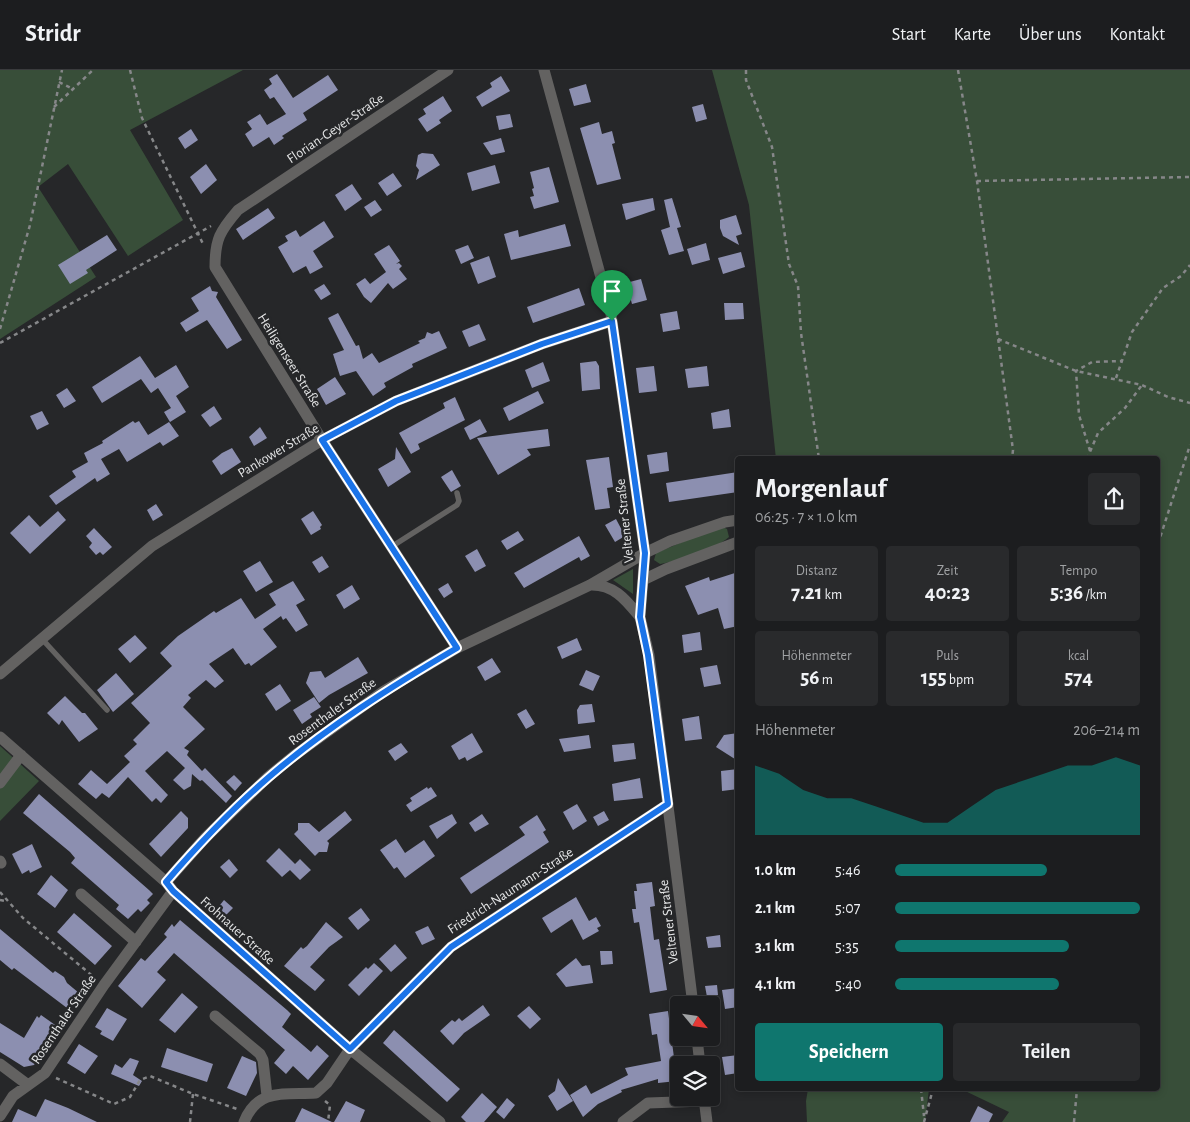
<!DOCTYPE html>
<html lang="de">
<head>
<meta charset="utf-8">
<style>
  :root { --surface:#1c1d1f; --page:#292a2c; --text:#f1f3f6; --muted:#a0a2a4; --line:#3a3b3d; --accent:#0f766e }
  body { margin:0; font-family:"Alegreya Sans",sans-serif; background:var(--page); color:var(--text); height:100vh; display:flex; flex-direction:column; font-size:19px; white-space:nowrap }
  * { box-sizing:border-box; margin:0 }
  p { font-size:16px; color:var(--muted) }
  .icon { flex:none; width:28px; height:28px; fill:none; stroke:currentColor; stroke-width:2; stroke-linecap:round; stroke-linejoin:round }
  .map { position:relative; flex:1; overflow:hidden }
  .details { position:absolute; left:735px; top:386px; width:425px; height:635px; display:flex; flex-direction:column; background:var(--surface); border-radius:5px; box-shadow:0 2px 8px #0003,0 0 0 1px var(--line) }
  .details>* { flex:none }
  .needle { width:32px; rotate:119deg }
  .buttons { position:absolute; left:670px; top:926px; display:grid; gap:10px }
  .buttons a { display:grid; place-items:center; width:50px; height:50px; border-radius:5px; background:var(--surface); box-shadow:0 2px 8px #0003,0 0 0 1px var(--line); font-size:25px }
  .pin { position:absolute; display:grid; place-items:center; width:42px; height:42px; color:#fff; margin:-51px -21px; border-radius:50% 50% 50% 0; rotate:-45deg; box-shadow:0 0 5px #0007 }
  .pin .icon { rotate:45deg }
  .round { display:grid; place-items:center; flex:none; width:52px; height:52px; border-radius:5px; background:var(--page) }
  .head { display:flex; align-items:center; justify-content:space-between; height:85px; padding:0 20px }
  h1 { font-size:28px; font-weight:600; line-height:38px }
  .stats { display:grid; grid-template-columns:repeat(3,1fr); gap:8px; height:85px; padding:5px 20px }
  .stats div { display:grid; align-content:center; border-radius:5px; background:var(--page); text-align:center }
  .stats b { font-size:21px; font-weight:600 }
  .stats small { font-size:14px; font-weight:400 }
  .stats p { font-size:14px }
  .chart { height:140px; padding:10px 20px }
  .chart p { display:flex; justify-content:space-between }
  .chart svg { width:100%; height:90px; margin-top:5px; fill:var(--accent); opacity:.7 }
  .action { display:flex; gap:10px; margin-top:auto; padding:10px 20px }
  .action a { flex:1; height:58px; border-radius:5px; background:var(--accent); color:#fff; font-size:20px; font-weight:600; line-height:58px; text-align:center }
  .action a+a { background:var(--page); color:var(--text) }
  ul { padding:0 20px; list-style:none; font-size:16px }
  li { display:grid; grid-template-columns:80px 60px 1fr; align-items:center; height:38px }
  li i { height:12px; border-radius:6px; background:var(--accent) }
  header { display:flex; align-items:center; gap:30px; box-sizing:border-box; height:70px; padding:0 25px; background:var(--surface); border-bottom:1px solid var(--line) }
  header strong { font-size:24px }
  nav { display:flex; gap:28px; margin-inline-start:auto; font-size:18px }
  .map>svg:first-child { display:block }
  .green { fill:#384e39 }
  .building { fill:#8c8fb0 }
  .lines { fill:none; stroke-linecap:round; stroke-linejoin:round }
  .path { stroke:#868789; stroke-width:2.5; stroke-dasharray:4 4; stroke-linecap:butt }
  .service { stroke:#636261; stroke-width:5.5 }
  .minor { stroke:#636261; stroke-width:11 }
  .route-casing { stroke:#fff; stroke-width:10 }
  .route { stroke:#1a73e8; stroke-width:6 }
  .labels { text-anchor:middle; stroke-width:5; stroke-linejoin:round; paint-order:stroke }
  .street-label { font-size:14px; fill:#e4e5e6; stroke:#262729 }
</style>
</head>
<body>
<header>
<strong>Stridr</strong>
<nav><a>Start</a><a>Karte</a><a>Über uns</a><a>Kontakt</a></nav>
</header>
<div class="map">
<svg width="1190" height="1052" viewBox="0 0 1190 1052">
  <rect width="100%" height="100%" fill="#262729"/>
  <path class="green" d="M0,0H243L130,60L183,150L128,186L68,94L38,117L96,207L0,269Z
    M712,0H1190V1052H1002L1009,1042L961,1019H1158V389H776L749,135Z
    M721,456L727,459L729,467C711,482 682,490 660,494L654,490L656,483Z
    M633,499V524L613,510Z
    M0,676L39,711L0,751Z
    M808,1019H929L925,1052H807L806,1031Z"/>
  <path class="building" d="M277,4L293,28L328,5L338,20L303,43L307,50L282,66L284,68L274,75L269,67L253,77L245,64L252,59L247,52L260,44L267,55L286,44L274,27L270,29L264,20L272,14L269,9Z
    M501,6L510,21L482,37L476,27L492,17L490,13Z
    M586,14L591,32L574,36L569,19Z
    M443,26L452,41L439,50L441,53L427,62L418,49L426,44L423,39Z
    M703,34L707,49L696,52L692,37Z
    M510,44L513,57L499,60L496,46Z
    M599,52L602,64L612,61L615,73L612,74L621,109L597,115L580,58Z
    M191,59L198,70L185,79L178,68Z
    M501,68L505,82L491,85L483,73Z
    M422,83L433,84L440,95L416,110L419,100L416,96L418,85Z
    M206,94L217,110L201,124L190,107Z
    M495,95L500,113L472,121L467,103Z
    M549,97L559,132L534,139L530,127L534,126L532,119L534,118L530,102Z
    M393,103L402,116L387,126L378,113Z
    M352,114L362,129L345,141L335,125Z
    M653,128L655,140L626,150L622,134Z
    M672,128L681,157L677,158L684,181L669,185L661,160L670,157L664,130Z
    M375,130L382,140L371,147L364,137Z
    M268,138L275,148L243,170L236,159Z
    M736,145L742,164L736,166L739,175L723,166L720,158V150Z
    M324,151L334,167L313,181L323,197L310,204L306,196L293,203L278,177L288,171L285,166L296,160L300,167Z
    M565,154L571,176L511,190L504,164L518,160L519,167Z
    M107,165L117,180L86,200L88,203L70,214L58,195Z
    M706,173L710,190L692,195L687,179Z
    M389,175L400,191L396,194L399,193L402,196L399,199L407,209L393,219L388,213L371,233L364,227L356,214L365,208L370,214L386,202L374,184Z
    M468,175L474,188L461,194L455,180Z
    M741,182L745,197L723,204L718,188Z
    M489,186L496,207L478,214L470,193Z
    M641,209L647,230L632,234L626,213Z
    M324,214L331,224L321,230L314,220Z
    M210,216L212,221L218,222L216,227L242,270L227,279L207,250L186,262L180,253L199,241L191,228Z
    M579,218L585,235L533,253L527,237Z
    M724,233H743L744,249L725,250Z
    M677,241L680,259L663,262L660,244Z
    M338,243L356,276L359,275L363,289L372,283L379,293L420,273L418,271L425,268L427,262L432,264L439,261L447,278L412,294L413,297L384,313L386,317L373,326L356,301L340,306L333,284L344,280L328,248Z
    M479,254L486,270L469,277L462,261Z
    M140,286L155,308L176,295L189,317L176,326L186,342L170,352L164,342L171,338L158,318L151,323L141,309L102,333L92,317Z
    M596,291L599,296L600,319L582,321L580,293Z
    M543,292L550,311L532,318L525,300Z
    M654,296L657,321L639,323L636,298Z
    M707,296L709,316L688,318L685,299Z
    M335,307L346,324L326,335L317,319Z
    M67,318L76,331L64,338L56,325Z
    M538,321L544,333L509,351L503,338Z
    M455,327L465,350L418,374L420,379L411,384L399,363L445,338L443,333Z
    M214,336L222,349L210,357L201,345Z
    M729,339L731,357L713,359L711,343Z
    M42,341L49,354L37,360L30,346Z
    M480,349L487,362L470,370L464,358Z
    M133,351L135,353L139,351L148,365L169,352L179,366L163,376L160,372L127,392L119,379L101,389L110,404L97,412L95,408L56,435L49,426L76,407L72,401L88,392L84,383L103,373L102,371Z
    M260,357L267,368L254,376L249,367Z
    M548,359L550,376L527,379L531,385L498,405L477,368Z
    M396,377L411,402L388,417L378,399L395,389Z
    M232,378L241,392L221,405L212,391L222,383Z
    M667,382L669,401L650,404L647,385Z
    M609,387L613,417L607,418L610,438L595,440L586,390Z
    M452,400L461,416L451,422L441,407Z
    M738,402V422L669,432L666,413Z
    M156,434L163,445L153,451L147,440Z
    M58,441L66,450L30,484L10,463L29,445L40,457Z
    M313,441L322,455L320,457L321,459L311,465L301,449Z
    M616,449L625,466L615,472L605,455Z
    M94,458L112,477L103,485L100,482L96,485L89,477L92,473L86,466Z
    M518,461L524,470L507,480L501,471Z
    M579,466L590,486L581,491L579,487L524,518L514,503Z
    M477,479L486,496L475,502L465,486Z
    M322,486L329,497L319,503L312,492Z
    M260,491L273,512L256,522L243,501Z
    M738,502V556L724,559L718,538L698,545L685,516L709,507L710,511Z
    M293,511L305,530L296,535L308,555L296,562L286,548L283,550L281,546L263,559L277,577L251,596L249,593L245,595L233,578L209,594L224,611L215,618L206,610L188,625L191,628L183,637L205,659L184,678L189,681L187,685L202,701L205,698L232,726L226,733L202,710L200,711L192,704L191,716L184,720L173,710L185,698L167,681L145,701L168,725L161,733L156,728L152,732L128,707L109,728L102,723L96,729L78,714L91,700L107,714L130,692L124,686L137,674L133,670L150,653L131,633L172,596L160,583L178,566L214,541L216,543L241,528L255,549L276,535L269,524Z
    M448,513L453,522L444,528L438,519Z
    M352,515L360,529L344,539L336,525Z
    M700,562L702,580L684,583L682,565Z
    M135,565L147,578L130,593L118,579Z
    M577,568L582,580L562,589L557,577Z
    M358,587L368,603L329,625L319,633L306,613L310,602L321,601L325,608Z
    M492,588L501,602L485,611L477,597Z
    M717,595L721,614L704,617L700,598Z
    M586,600L600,606L593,621L579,615Z
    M116,603L134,624L113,642L97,620Z
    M280,614L291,631L276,641L265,624Z
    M65,626L82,643H85L98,659L79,672L62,650L59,655L47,643Z
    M314,627L321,637L310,644L312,647L302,654L293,640Z
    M592,634L595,652L578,654L577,640L580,635Z
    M526,639L535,654L526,659L517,644Z
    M699,646L702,669L685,671L682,649Z
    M472,663L483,682L467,691L465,687L459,690L451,676Z
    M738,663V691L716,677L724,665Z
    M589,665L591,678L564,682L559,669Z
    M401,673L408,682L395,691L388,681Z
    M634,673L636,689L614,692L612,675Z
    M738,699V719L722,721L721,701Z
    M234,705L242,713L235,721L226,712Z
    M640,708L643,728L614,731L612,714Z
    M427,717L428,719L431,717L437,726L411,742L406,735L412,731L410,728Z
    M39,724L149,820L153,824L147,830L150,833L141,842L138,839L128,849L116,839L119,835L71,793L75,788L70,782L23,743Z
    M577,734L587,751L573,760L563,742Z
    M181,741L188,748V758L161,787L149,774Z
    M345,741L352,750L327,771L329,773L327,782H319L315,786L294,764L298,760V753H309L319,762Z
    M604,741L609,750L598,756L593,747Z
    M452,744L457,753L437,769L429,756Z
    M482,744L489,754L475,762L469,753Z
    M537,745L546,760L543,762L549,772L471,824L460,808L525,765L519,757Z
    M396,769L405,783L424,770L435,786L405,808L397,797L394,799L380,780Z
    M32,774L42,797L30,803L29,800L22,804L12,784Z
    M279,778L295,794L300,789L311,800L300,810L290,800L282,807L266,791Z
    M229,789L238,800L230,808L220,797Z
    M51,805L68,820L55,838L37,824Z
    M652,812L655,836L650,837L654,870L659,869L667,920L650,923L639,852L634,853L632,839H636L634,821H637L636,814Z
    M576,827L589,851L596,847L601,856L597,858L599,861L583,870L572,849L551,863L542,848Z
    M224,830L233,838L224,847L216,840Z
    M361,838L370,850L358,860L348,848Z
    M74,843L112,876L95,895L57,862Z
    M180,850L287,940L291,944L282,957L311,982L317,975L329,986L308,1010L293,996L286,1004L274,993L285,980L174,883L157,902L166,910L142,938L118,916L141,888L145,891L167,867L164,864L172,854L174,857Z
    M326,852L343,867L329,877L310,897L325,910L315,921L284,896L301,877L303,879L307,876Z
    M428,856L435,869L422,875L415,862Z
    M0,859L53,903L55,901L64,907L67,913L79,923L67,938L14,898L12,900L0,890Z
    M720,865L721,877L708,878L706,867Z
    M395,874L407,888L391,902L379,889Z
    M600,881H612L613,894L601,895Z
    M576,888L582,896L590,895L593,913L566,917L556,904Z
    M374,893L383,901L359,926L348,915L366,897L368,899Z
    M717,915L718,925L707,927L705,916Z
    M738,918V937L725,939L722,920Z
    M182,923L198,937L175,963L159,950Z
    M483,935L490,945L464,963L453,975L440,961L452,950L455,952L459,948L462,951Z
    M529,936L541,949L530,959L517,946Z
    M107,938L127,949L113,971L100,964L102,961L95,957Z
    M668,941L677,1011L658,1013V1009L621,1020L622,1022L598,1034L583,1047L570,1025L586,1015L591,1024L628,1005L625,998L661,991L657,964L652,965L649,944Z
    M41,945L58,957V961L34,995L24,997L0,982V953L24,968L37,946L39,948Z
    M394,960L460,1019L447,1032L383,973Z
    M79,974L98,986L85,1004L67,993Z
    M167,978L213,994L207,1012L161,997Z
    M738,985V1003L725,1005L722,987Z
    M242,986L256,992L257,1003L246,1026L227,1018Z
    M130,988L139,991L133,1005L142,1011L139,1016L111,1004L115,994L122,998Z
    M558,1008L573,1031L557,1041L548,1026L555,1021Z
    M482,1023L497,1037L484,1052H466L461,1047Z
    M507,1028L515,1035L504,1049L496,1042Z
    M45,1029L68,1038L97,1052H12L18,1039L36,1047Z
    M346,1031L365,1040L360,1052H334Z
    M978,1036L993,1044L989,1052H970Z
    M302,1038L332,1052H295Z"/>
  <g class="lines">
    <path class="path" d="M130,0L142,48L204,176
      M746,0V10L772,77L789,194L798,216L801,263L819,389
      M958,0L977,111L1013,380L1012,389
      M59,12L73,19
      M54,37L93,0
      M977,111L1190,107
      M0,259L30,155L62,0
      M998,269L1076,301L1142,315L1168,327L1190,333
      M0,273L211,156
      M1116,308L1132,262L1163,218L1181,206L1190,195
      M1090,381L1079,345L1076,301L1092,292L1123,291
      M1087,389L1098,363L1125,338L1142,315
      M1158,474L1190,375
      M0,822L23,848L95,908
      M0,830L6,831
      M56,1008L114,1034L130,1027L140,1010L150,1006L193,1024L237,1039
      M921,1019L924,1046
      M325,1031L330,1035L328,1052
      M190,1052L193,1024
      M924,1052L933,1019
      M1074,1052L1077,1019"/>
    <path class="service" d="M391,477L457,435L459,431L457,423
      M42,569L107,640"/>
    <path class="minor" d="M448,0L238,140C220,161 215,169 215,197L322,370L457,578
      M544,0L611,244L645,483L640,547L649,585L693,935
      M643,510L666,499L738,472
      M590,515C614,514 626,530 640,547
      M0,604L152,476L322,370L396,331L542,274L612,251
      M0,667L166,812L173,821L350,979L440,1052
      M0,713L21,685
      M0,791L1,793
      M166,812L206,767L268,707L295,685L384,621L457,578L590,515L645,483L670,471L725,452L738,450
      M81,824L136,872
      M215,946L260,984L263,990L267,1026
      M697,968L700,995
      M0,994L28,1015
      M704,1028L707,1052
      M0,1046L13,1026L45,1003L104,915L173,821
      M244,1052C258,1017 286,1025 316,1023L327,1013L350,979L451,877L668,734
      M623,1052L648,1033L704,1031"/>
  </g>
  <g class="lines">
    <g class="route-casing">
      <path id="route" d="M612,251L645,483L640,547L648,585L668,734L451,877L350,979L173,821L166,812C198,775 232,739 269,707C327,657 392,616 457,578L322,370L396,331L542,274Z"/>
    </g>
    <use href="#route" class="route"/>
  </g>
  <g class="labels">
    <g class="street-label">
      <text transform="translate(335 58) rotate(-34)" y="5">Florian-Geyer-Straße</text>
      <text transform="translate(290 290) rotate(58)" y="5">Heiligenseer Straße</text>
      <text transform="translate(278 380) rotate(-31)" y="5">Pankower Straße</text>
      <text transform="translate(624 451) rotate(-96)" y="5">Veltener Straße</text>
      <text transform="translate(332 641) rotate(-36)" y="5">Rosenthaler Straße</text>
      <text transform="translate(510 820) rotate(-33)" y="5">Friedrich-Naumann-Straße</text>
      <text transform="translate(668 852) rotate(-97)" y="5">Veltener Straße</text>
      <text transform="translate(238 860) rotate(42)" y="5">Frohnauer Straße</text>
      <text transform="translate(63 949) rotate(-56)" y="5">Rosenthaler Straße</text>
    </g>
  </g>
</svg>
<div class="buttons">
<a><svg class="needle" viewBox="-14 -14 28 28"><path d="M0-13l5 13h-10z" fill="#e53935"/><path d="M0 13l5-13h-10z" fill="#a0a2a4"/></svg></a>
<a><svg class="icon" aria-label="layers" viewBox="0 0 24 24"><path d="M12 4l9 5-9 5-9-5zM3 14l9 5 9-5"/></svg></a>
</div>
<div class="pin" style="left:612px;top:251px;background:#1e9e55"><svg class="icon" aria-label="arrive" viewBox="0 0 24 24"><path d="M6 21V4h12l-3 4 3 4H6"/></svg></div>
<section class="details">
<div class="head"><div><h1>Morgenlauf</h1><p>06:25 · 7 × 1.0 km</p></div><a class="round"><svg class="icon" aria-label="share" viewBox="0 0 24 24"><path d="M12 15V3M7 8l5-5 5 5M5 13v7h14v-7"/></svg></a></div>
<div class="stats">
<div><p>Distanz</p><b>7.21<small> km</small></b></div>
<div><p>Zeit</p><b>40:23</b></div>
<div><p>Tempo</p><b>5:36<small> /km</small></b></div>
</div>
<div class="stats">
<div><p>Höhenmeter</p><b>56<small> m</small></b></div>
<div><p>Puls</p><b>155<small> bpm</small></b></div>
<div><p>kcal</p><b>574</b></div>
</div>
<div class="chart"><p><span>Höhenmeter</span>206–214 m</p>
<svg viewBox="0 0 160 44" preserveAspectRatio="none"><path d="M0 44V10L10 14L20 22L30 26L40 26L50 30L60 34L70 38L80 38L90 30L100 22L110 18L120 14L130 10L140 10L150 6L160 10V44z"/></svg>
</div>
<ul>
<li><b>1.0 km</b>5:46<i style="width:62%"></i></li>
<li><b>2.1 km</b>5:07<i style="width:100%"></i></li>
<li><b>3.1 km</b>5:35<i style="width:71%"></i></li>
<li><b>4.1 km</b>5:40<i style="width:67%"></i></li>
</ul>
<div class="action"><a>Speichern</a><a>Teilen</a></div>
</section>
</div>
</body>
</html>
